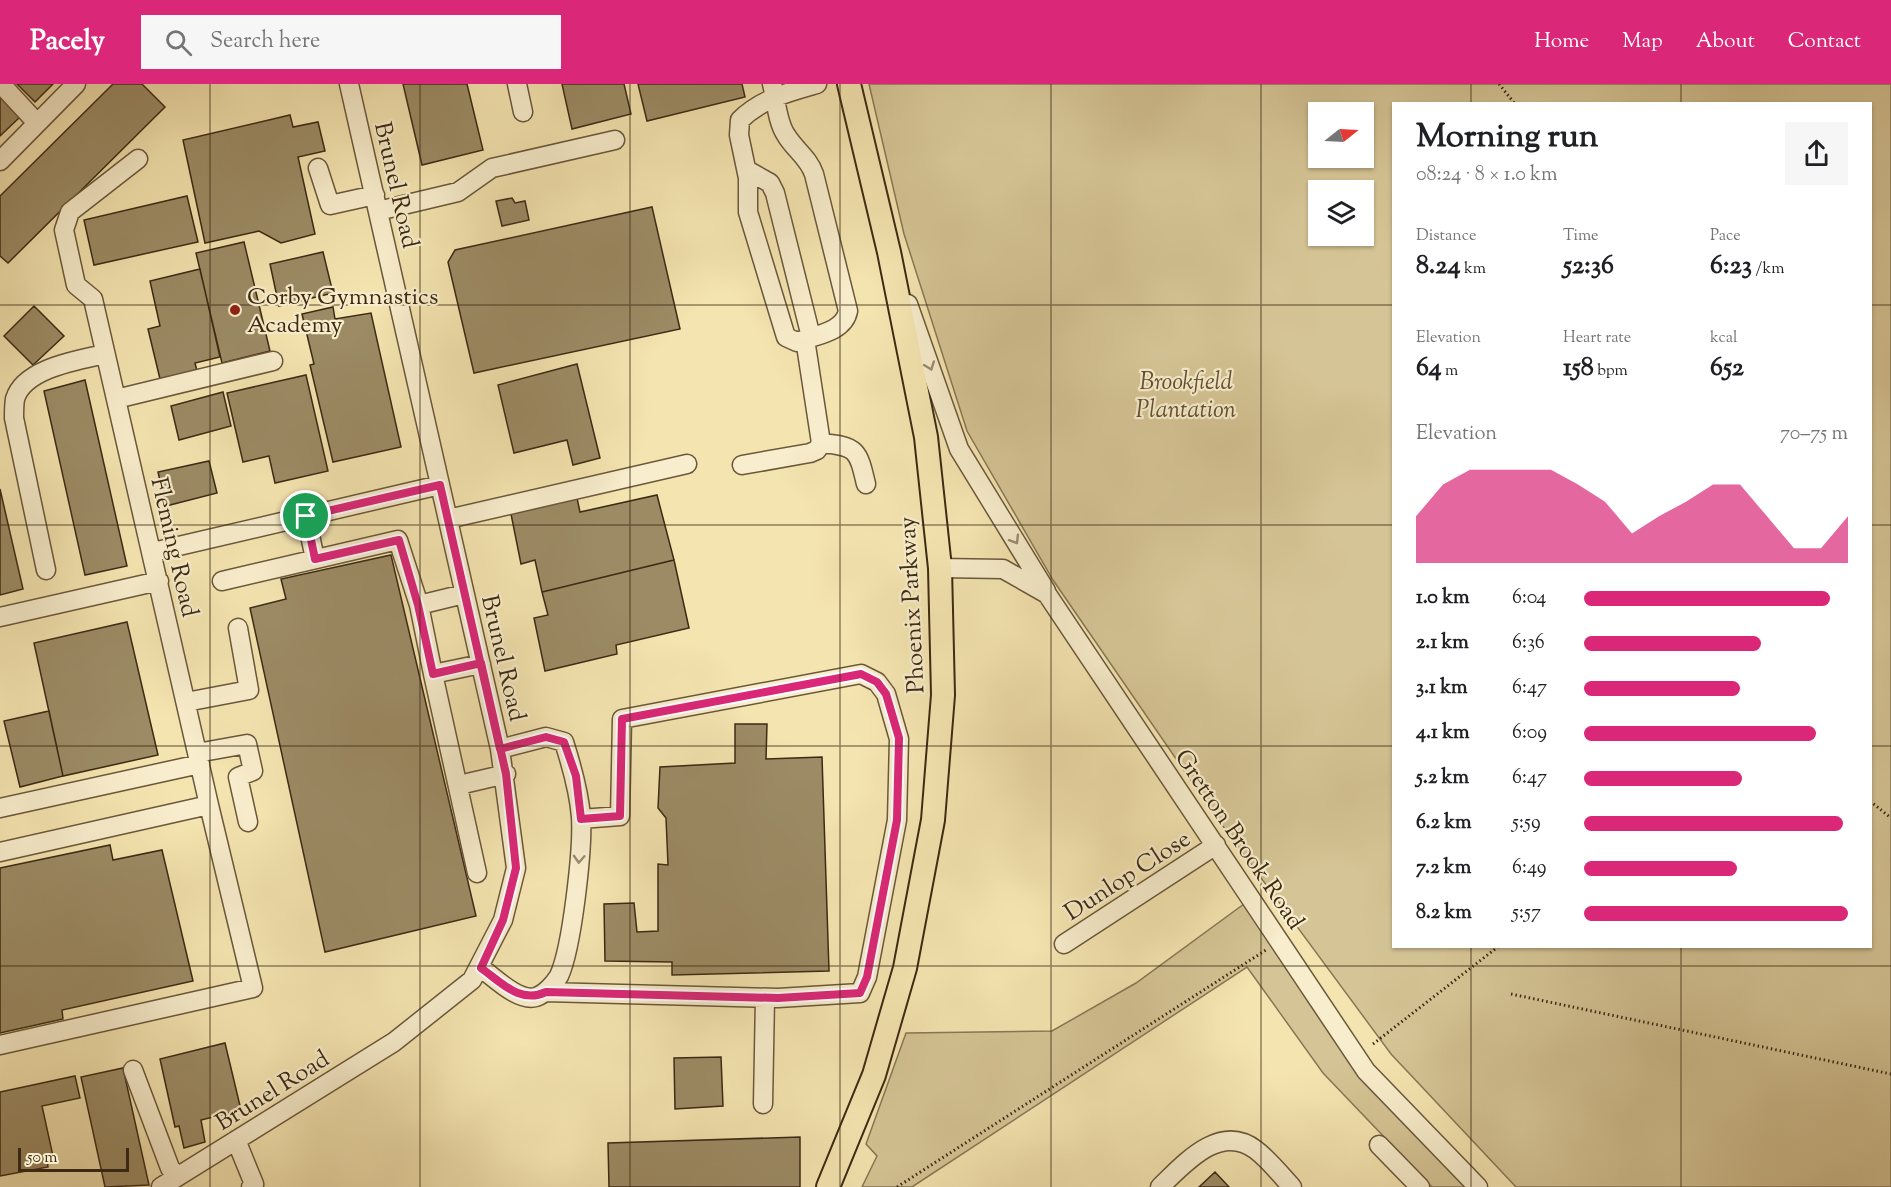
<!DOCTYPE html>
<html lang="en">
<head>
<meta charset="utf-8">
<style>
  :root { --surface:#fff; --page:#f6f6f6; --text:#202124; --muted:#757577; --accent:#db2777 }
  body { margin:0; font-family:"Sorts Mill Goudy",serif; background:var(--page); color:var(--text); height:100vh; display:flex; flex-direction:column; font-size:22px; white-space:nowrap }
  * { box-sizing:border-box; margin:0 }
  p { font-size:20px; color:var(--muted) }
  .icon { flex:none; width:33px; height:33px; fill:none; stroke:currentColor; stroke-width:2; stroke-linecap:round; stroke-linejoin:round }
  .map { position:relative; flex:1; overflow:hidden }
  .panel { position:absolute; left:1392px; top:18px; width:480px; height:846px; display:flex; flex-direction:column; background:var(--surface); border-radius:0px; box-shadow:0 2px 4px #0004 }
  .panel>* { flex:none }
  .needle { width:39px; rotate:72deg }
  .fabs { position:absolute; left:1308px; top:18px; display:grid; gap:12px }
  .fabs a { display:grid; place-items:center; width:66px; height:66px; border-radius:0px; background:var(--surface); box-shadow:0 2px 4px #0004; font-size:30px }
  .scale { position:absolute; left:18px; bottom:15px; width:111px; box-sizing:border-box; padding-left:6px; border:3px solid #3c2a14; border-top:0; font-size:16px; line-height:21px; white-space:nowrap; color:#3c2a14; -webkit-text-stroke:4px #f8edcc; paint-order:stroke }
  .pin { position:absolute; display:grid; place-items:center; width:51px; height:51px; color:#fff; margin:-26px; border:3px solid #fff; border-radius:50%; box-shadow:0 2px 6px #0007 }
  .round { display:grid; place-items:center; flex:none; width:63px; height:63px; border-radius:0px; background:var(--page) }
  .overview { display:flex; align-items:center; justify-content:space-between; height:102px; padding:0 24px }
  h1 { font-size:33px; font-weight:700; line-height:45px }
  .stats { display:grid; grid-template-columns:repeat(3,1fr); gap:9px; height:102px; padding:6px 24px }
  .stats div { display:grid; align-content:center }
  .stats b { font-size:26px; font-weight:700 }
  .stats small { font-size:16px; font-weight:400 }
  .stats p { font-size:16px }
  .chart { height:168px; padding:12px 24px }
  .chart p { display:flex; justify-content:space-between }
  .chart svg { width:100%; height:108px; margin-top:6px; fill:var(--accent); opacity:.7 }
  ul { padding:0 24px; list-style:none; font-size:20px }
  li { display:grid; grid-template-columns:96px 72px 1fr; align-items:center; height:45px }
  li i { height:15px; border-radius:8px; background:var(--accent) }
  header { display:flex; align-items:center; gap:36px; box-sizing:border-box; height:84px; padding:0 30px; background:var(--accent); color:#fff }
  header strong { font-size:28px }
  nav { display:flex; gap:33px; margin-inline-start:auto; font-size:21px }
  .search { width:420px; height:54px; background:var(--page); display:flex; align-items:center; gap:15px; box-sizing:border-box; padding:0 21px; border-radius:0px; color:var(--muted); font-size:22px }
  .map>svg:first-child { display:block }
  .green { fill:#d5c495; stroke:#887754; stroke-width:1.5; fill-rule:evenodd }
  .building { fill:#9c8b65; stroke:#3c2a14; stroke-width:1.5 }
  .lines { fill:none; stroke-linecap:round; stroke-linejoin:round }
  .minor-casing { stroke:#6a583b; stroke-width:21 }
  .major-casing { stroke:#3c2a14; stroke-width:26 }
  .path { stroke:#3c2a14; stroke-width:3; stroke-dasharray:1.5 3; stroke-linecap:butt }
  .minor { stroke:#f8edcc; stroke-width:18 }
  .major { stroke:#f4e4b0; stroke-width:22 }
  .oneway { stroke:#9a8c70 }
  .route-casing { stroke:#fff; stroke-width:12 }
  .route { stroke:#db2777; stroke-width:8 }
  .grid { fill:none; stroke:#3c2a14; stroke-width:1.5; stroke-opacity:0.55 }
  .poi-dot { fill:#8f2418; stroke:#f8edcc; stroke-width:2 }
  .labels { text-anchor:middle; stroke-width:4.5; stroke-linejoin:round; paint-order:stroke }
  .street-label { font-size:24px; fill:#3c2a14; stroke:#f8edcc }
  .poi-label { font-size:24px; fill:#3c2a14; stroke:#f8edcc; text-anchor:start }
  .park-label { font-size:24px; font-style:italic; fill:#625034; stroke:#f8edcc }
</style>
</head>
<body>
<header>
<strong>Pacely</strong>
<div class="search"><svg class="icon" aria-label="search" viewBox="0 0 24 24"><circle cx="10" cy="10" r="6"/><path d="M15 15l6 6"/></svg>Search here</div>
<nav><a>Home</a><a>Map</a><a>About</a><a>Contact</a></nav>
</header>
<div class="map">
<svg width="1891" height="1103" viewBox="0 0 1891 1103">
  <rect width="100%" height="100%" fill="#f4e4b0"/>
  <filter id="stains"><feTurbulence type="fractalNoise" baseFrequency=".00333" numOctaves="4"/><feColorMatrix values="0 0 0 0 .2 0 0 0 0 .09 0 0 0 0 .02 0 0 0 .5 -.17"/></filter>
  <radialGradient id="worn" r=".72"><stop offset=".6" stop-color="#630" stop-opacity="0"/><stop offset="1" stop-color="#630" stop-opacity=".3"/></radialGradient>
  <path class="green" d="M869,0H1891V1103H1516L1391,970L1214,730L1053,496L967,347L904,150ZM1394,20H1870V862H1394ZM1364,28V74H1318V28ZM1364,106V152H1318V106Z
    M1244,820L1466,1103H1432L1323,989L1247,883L912,1103H862L877,1072L866,1060L906,949L1052,947L1136,899Z"/>
  <path class="building" d="M17,0H53L35,18Z
    M113,0H142L165,23L8,179L0,172V112Z
    M403,0H467L483,66L422,81Z
    M562,0H624L631,30L572,45Z
    M638,0H742L745,13L647,37Z
    M0,12L20,33L0,52Z
    M290,31L293,43L318,38L325,67L298,73L315,150L281,159L259,147L205,159L183,56Z
    M187,112L198,158L94,181L84,136Z
    M512,114L515,119L525,117L529,136L502,142L496,117Z
    M652,123L680,245L474,289L448,178L455,166Z
    M244,158L270,267L222,279L196,169Z
    M323,168L333,209L279,222L270,180Z
    M200,185L220,273L195,279L197,287L160,295L148,245L160,242L150,197Z
    M34,222L64,252L33,281L4,252Z
    M333,223L335,235L371,229L401,363L333,378L310,281L314,280L302,230Z
    M577,280L600,374L573,381L567,356L514,369L498,301Z
    M306,291L328,387L275,399L269,372L243,378L227,309Z
    M85,296L127,482L85,491L44,307Z
    M223,308L231,342L179,356L171,322Z
    M209,377L217,409L166,422L158,388Z
    M0,405L23,505L0,511Z
    M657,411L674,476L542,508L535,476L521,480L511,430L577,414L580,428Z
    M391,471L476,832L325,868L250,524L286,515L281,495Z
    M674,476L689,544L616,561L617,570L545,587L534,534L548,531L542,508Z
    M127,538L158,671L63,692L34,559Z
    M49,627L63,692L20,703L4,637Z
    M735,640H767L766,675L822,673L829,887L672,891V878L605,877L604,820L634,819L637,848L658,847V780L668,781L666,734L658,724L660,683L735,679Z
    M110,761L113,776L162,766L193,897L62,926L63,935L0,949V784Z
    M225,959L241,1026L201,1036L205,1058L184,1064L179,1042L175,1043L160,975Z
    M721,973L723,1022L675,1025L674,974Z
    M123,984L149,1101L105,1103L81,993Z
    M75,992L80,1014L42,1022L53,1072L47,1074L48,1083L0,1092V1008Z
    M800,1053V1103H609L608,1059Z
    M1215,1088L1229,1103H1199Z"/>
  <g class="lines">
    <g class="minor-casing">
      <path id="minor" d="M1,0L37,39
        M517,0L523,28
        M772,0C776,15 777,38 786,51C795,66 808,73 814,90L848,227C844,248 816,251 797,258L786,253L748,128V94L739,51L740,36C761,15 789,8 817,0
        M138,75L70,128L64,146L76,201L93,215L209,721
        M0,77L76,0
        M318,84L330,121L375,111
        M747,86L770,99L775,109L811,253
        M378,127L458,108L492,84L615,56
        M908,220L959,365L1046,507
        M116,315L273,277
        M821,359C857,362 858,366 866,400
        M742,381L810,369L817,366L821,359L805,255
        M306,432L315,475
        M448,435L687,380
        M153,468L440,401
        M940,484L1003,485L1047,510L1366,987L1478,1103
        M46,486L14,334C14,328 14,321 15,315C24,284 79,276 105,270
        M222,497L398,456L419,521
        M464,510L419,521L433,590L481,580
        M0,533L159,497
        M433,590L477,789
        M186,618L249,606L238,544
        M197,669L247,660L253,687L238,693L248,738
        M459,701L506,690
        M0,724L200,680
        M0,768L209,721L253,904L0,961
        M1064,860L1216,761
        M481,884C494,893 518,918 536,913C545,910 554,900 559,892C572,864 583,765 581,733C579,707 572,683 564,658L546,653L500,665
        M546,908L778,914L860,909L867,893L897,736L899,655L886,610L877,598L861,590L622,635L620,732L581,735
        M133,986L170,1084L178,1092
        M763,1020L765,914
        M236,1056L254,1100L251,1103
        M1379,1061L1420,1103
        M161,1103L394,958L472,896L503,836L516,784L500,665L349,0
        M1160,1103C1184,1080 1220,1038 1256,1066C1269,1076 1281,1091 1292,1103"/>
    </g>
    <g class="major-casing">
      <path id="major" d="M828,1103L874,991L905,884L933,736L943,611L940,484L926,353L889,168L849,0"/>
    </g>
    <path class="path" d="M1499,0L1515,20
      M1870,717L1891,734
      M1511,910L1891,990
      M1373,960L1499,862
      M897,1103L1266,866"/>
    <use href="#minor" class="minor"/>
    <use href="#major" class="major"/>
  </g>
  <defs><path id="oneway-chevron" d="M-2-3.5L2.5 0L-2 3.5" fill="none" stroke-width="1.6" stroke-linecap="round" stroke-linejoin="round" transform="scale(1.5)"/></defs>
  <g class="oneway">
    <use href="#oneway-chevron" transform="translate(930 282) rotate(70)"/>
    <use href="#oneway-chevron" transform="translate(1015 456) rotate(59)"/>
    <use href="#oneway-chevron" transform="translate(579 775) rotate(93)"/>
  </g>
  <g class="lines">
    <g class="route-casing">
      <path id="route" d="M306,432L315,475L399,456L418,521L433,590L481,579L506,690L516,784L503,836L481,884C502,899 520,920 546,908L778,914L860,909L867,893L897,736L899,654L886,610L877,598L861,590L622,635L620,732L581,735L576,692L564,658L546,653L500,665L440,401L306,432"/>
    </g>
    <use href="#route" class="route"/>
  </g>
  <path class="grid" d="M210,0V1103M420,0V1103M630,0V1103M840,0V1103M1051,0V1103M1261,0V1103M1471,0V20M1681,0V20M0,221H1394M1870,221H1891M0,441H1394M1870,441H1891M0,662H1394M1870,662H1891M1471,862V1103M1681,862V1103M0,882H1891"/>
  <circle class="poi-dot" cx="235" cy="226" r="6"/>
  <g class="labels">
    <g class="street-label">
      <text transform="translate(397 101) rotate(77)" y="8">Brunel Road</text>
      <text transform="translate(175 463) rotate(77)" y="8">Fleming Road</text>
      <text transform="translate(911 521) rotate(-93)" y="8">Phoenix Parkway</text>
      <text transform="translate(504 574) rotate(77)" y="8">Brunel Road</text>
      <text transform="translate(1240 755) rotate(56)" y="8">Gretton Brook Road</text>
      <text transform="translate(1127 791) rotate(-33)" y="8">Dunlop Close</text>
      <text transform="translate(272 1006) rotate(-32)" y="8">Brunel Road</text>
    </g>
    <g class="poi-label">
      <text x="247" y="220">Corby Gymnastics<tspan x="247" dy="28">Academy</tspan></text>
    </g>
    <g class="park-label">
      <text x="1186" y="305">Brookfield<tspan x="1186" dy="28">Plantation</tspan></text>
    </g>
  </g>
  <rect width="100%" height="100%" filter="url(#stains)"/>
  <rect width="100%" height="100%" fill="url(#worn)"/>
</svg>
<div class="fabs">
<a><svg class="needle" viewBox="-14 -14 28 28"><path d="M0-13l5 13h-10z" fill="#e53935"/><path d="M0 13l5-13h-10z" fill="#757577"/></svg></a>
<a><svg class="icon" aria-label="layers" viewBox="0 0 24 24"><path d="M12 4l9 5-9 5-9-5zM3 14l9 5 9-5"/></svg></a>
</div>
<div class="scale">50 m</div>
<div class="pin" style="left:306px;top:432px;background:#1e9e55"><svg class="icon" aria-label="arrive" viewBox="0 0 24 24"><path d="M6 21V4h12l-3 4 3 4H6"/></svg></div>
<section class="panel">
<div class="overview"><div><h1>Morning run</h1><p>08:24 · 8 × 1.0 km</p></div><a class="round"><svg class="icon" aria-label="share" viewBox="0 0 24 24"><path d="M12 15V3M7 8l5-5 5 5M5 13v7h14v-7"/></svg></a></div>
<div class="stats">
<div><p>Distance</p><b>8.24<small> km</small></b></div>
<div><p>Time</p><b>52:36</b></div>
<div><p>Pace</p><b>6:23<small> /km</small></b></div>
</div>
<div class="stats">
<div><p>Elevation</p><b>64<small> m</small></b></div>
<div><p>Heart rate</p><b>158<small> bpm</small></b></div>
<div><p>kcal</p><b>652</b></div>
</div>
<div class="chart"><p><span>Elevation</span>70–75 m</p>
<svg viewBox="0 0 160 44" preserveAspectRatio="none"><path d="M0 44V25L10 12L20 6L30 6L40 6L50 6L60 12L70 19L80 32L90 25L100 19L110 12L120 12L130 25L140 38L150 38L160 25V44z"/></svg>
</div>
<ul>
<li><b>1.0 km</b>6:04<i style="width:93%"></i></li>
<li><b>2.1 km</b>6:36<i style="width:67%"></i></li>
<li><b>3.1 km</b>6:47<i style="width:59%"></i></li>
<li><b>4.1 km</b>6:09<i style="width:88%"></i></li>
<li><b>5.2 km</b>6:47<i style="width:60%"></i></li>
<li><b>6.2 km</b>5:59<i style="width:98%"></i></li>
<li><b>7.2 km</b>6:49<i style="width:58%"></i></li>
<li><b>8.2 km</b>5:57<i style="width:100%"></i></li>
</ul>
</section>
</div>
</body>
</html>
